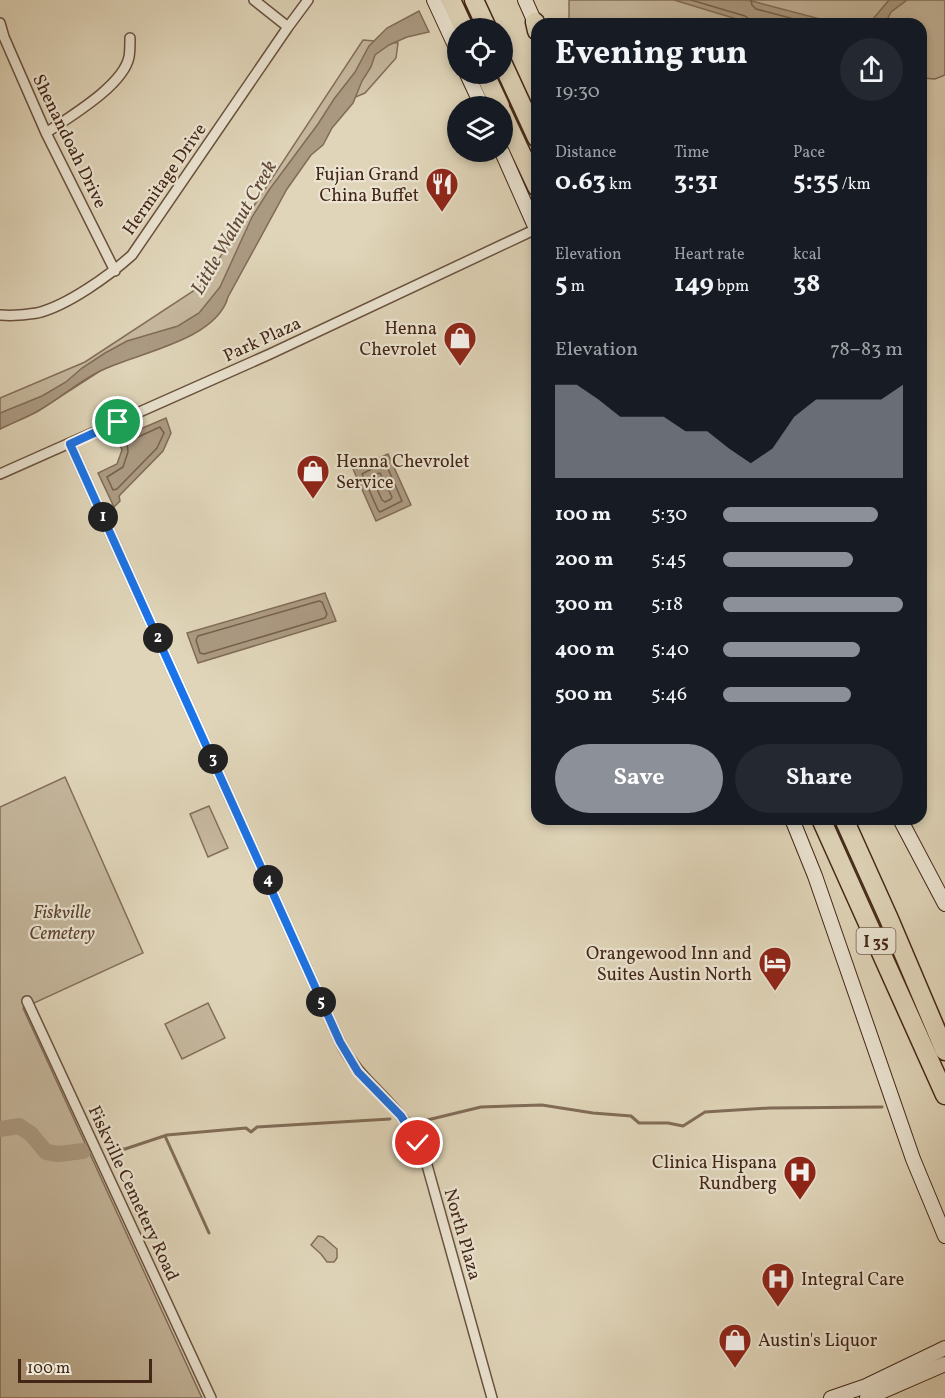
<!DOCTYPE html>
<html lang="en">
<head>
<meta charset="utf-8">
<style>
  :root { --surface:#171b24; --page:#242831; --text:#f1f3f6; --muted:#9ea1a6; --accent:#8c9099 }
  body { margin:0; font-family:Vollkorn,serif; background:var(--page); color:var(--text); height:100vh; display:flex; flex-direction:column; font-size:22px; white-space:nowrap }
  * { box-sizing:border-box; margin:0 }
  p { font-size:20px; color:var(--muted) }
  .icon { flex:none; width:33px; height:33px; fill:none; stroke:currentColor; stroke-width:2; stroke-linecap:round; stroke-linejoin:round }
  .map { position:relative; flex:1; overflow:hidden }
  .panel { position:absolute; left:531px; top:18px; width:396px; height:807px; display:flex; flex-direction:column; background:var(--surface); border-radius:18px; box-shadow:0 3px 9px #0003 }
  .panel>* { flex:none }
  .controls { position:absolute; left:447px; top:18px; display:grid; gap:12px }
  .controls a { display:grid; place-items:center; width:66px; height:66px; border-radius:50%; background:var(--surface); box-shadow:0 3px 9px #0003; font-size:30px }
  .scale { position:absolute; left:18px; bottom:15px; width:134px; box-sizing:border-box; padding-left:6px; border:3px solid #432616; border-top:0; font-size:16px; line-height:21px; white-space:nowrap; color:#432616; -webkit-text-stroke:4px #ebe4d2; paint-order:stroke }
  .pin { position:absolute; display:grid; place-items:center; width:51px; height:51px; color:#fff; margin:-26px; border:3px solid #fff; border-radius:50%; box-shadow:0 2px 6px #0007 }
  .km { position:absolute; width:30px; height:30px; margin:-15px; border-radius:50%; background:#222; color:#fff; font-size:16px; line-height:30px; text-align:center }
  .round { display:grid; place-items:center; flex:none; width:63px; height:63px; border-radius:32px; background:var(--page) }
  .summary { display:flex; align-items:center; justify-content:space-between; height:102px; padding:0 24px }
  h1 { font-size:33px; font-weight:700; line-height:45px }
  .figures { display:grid; grid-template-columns:repeat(3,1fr); gap:9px; height:102px; padding:6px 24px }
  .figures div { display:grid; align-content:center }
  .figures b { font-size:26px; font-weight:700 }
  .figures small { font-size:16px; font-weight:400 }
  .figures p { font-size:16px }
  .chart { height:168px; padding:12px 24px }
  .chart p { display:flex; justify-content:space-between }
  .chart svg { width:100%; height:108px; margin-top:6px; fill:var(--accent); opacity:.7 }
  .primary-button { display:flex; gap:12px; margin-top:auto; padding:12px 24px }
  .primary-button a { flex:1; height:69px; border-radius:36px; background:var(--accent); color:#fff; font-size:24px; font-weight:700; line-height:69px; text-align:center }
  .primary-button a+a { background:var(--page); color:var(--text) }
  ul { padding:0 24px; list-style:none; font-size:20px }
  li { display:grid; grid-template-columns:96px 72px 1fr; align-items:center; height:45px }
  li i { height:15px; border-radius:8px; background:var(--accent) }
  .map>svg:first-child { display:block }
  .green { fill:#c5b79d; stroke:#846e5a; stroke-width:1.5 }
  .water { fill:#ab9a82; stroke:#816c57; stroke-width:1.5 }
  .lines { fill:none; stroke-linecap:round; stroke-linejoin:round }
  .shore { stroke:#77604c; stroke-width:1.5 }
  .stream { stroke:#816c57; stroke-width:3 }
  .river { stroke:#ab9a82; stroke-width:16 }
  .minor-casing { stroke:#6a523f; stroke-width:12 }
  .secondary-casing { stroke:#432616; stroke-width:16 }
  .motorway-casing { stroke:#432616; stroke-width:21 }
  .minor { stroke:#ebe4d2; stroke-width:9 }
  .secondary { stroke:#ebe4d2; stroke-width:14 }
  .motorway { stroke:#e0d5b9; stroke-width:18 }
  .route-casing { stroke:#fff; stroke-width:12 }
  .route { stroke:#1a73e8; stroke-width:8 }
  .labels { text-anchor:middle; stroke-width:4.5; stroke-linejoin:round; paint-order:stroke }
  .shield { fill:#ebe4d2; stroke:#755f4e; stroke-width:1.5 }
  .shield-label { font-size:16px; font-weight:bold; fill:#432616 }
  .street-label { font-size:18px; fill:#432616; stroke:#ebe4d2 }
  .poi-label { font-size:18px; fill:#432616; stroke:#ebe4d2; text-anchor:end }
  .park-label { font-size:18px; font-style:italic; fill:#5d4331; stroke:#ebe4d2 }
  .water-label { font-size:20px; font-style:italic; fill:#624936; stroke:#ebe4d2 }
</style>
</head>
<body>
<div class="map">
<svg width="945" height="1398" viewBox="0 0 945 1398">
  <rect width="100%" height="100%" fill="#e0d5b9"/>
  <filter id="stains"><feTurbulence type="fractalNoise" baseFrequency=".00333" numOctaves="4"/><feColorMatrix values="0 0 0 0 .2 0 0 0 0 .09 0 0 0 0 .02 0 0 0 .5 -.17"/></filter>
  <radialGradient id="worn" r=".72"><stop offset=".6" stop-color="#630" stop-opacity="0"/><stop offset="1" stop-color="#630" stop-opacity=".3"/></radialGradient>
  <path class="green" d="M569,0H945V75L935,79L921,78V24H569Z
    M363,40L398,43L396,58L365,93L353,98L299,167L257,234L215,318L100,371L38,411L0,429V398L85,362L201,286Z
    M65,777L143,953L23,1008L202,1398H0V807Z
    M209,806L228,848L208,857L190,814Z
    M208,1003L225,1038L182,1059L165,1024Z
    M318,1236L323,1237L337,1249V1258L334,1262H327L321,1254L311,1245Z"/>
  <path class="water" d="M674,0H748L839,24H753Z
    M889,0H907L891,12L885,24H864L873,19Z
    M419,11L429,32L407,37L389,45L375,55L371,67L362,81L353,103L332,128L323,145L311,155L287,189L228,297C216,341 136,353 100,371C78,382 59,399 38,411C26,418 12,423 0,429V413L42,396L66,382L82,368L105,353L127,341L178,326L199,313L220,287L252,217L269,190L318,124L334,99L355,72L369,46L387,28Z
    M166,418L171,433L163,451L119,496L120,501L114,507L98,473L117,464L122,450L117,439Z
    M388,454L411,505L376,521L353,469Z
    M325,593L336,621L198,663L187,633Z"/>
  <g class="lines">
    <path class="shore" d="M691,0L745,16L749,19V24
      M751,0L752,5L756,9L813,24
      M160,427L164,433L157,448L117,489L113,490L107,477L123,467L128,452L127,442Z
      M383,463L386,464L402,501L380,512L378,510L362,474Z
      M380,473L392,497L391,499L385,502L382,500L372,478L373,475Z
      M319,601L322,602L327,614L325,618L204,654L200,653L196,640L198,636Z"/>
    <path class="stream" d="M419,1122L481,1107L542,1105L593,1113L631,1116L639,1123H668L683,1126L705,1112L770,1108L882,1107
      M165,1136L209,1233
      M107,1149H125L167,1135L246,1128L251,1132L257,1127L390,1119"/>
    <path class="river" d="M0,1129L19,1126L31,1134L46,1152L58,1154L83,1151"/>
    <g class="minor-casing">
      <path id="minor" d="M254,0L288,27
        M0,23L4,37L46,133L115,271
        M46,133C69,117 123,86 129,57C130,52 130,44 130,38
        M0,315C12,316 25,315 37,313C67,306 110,275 132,255L288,27L308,0
        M70,444L340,1042C357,1075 377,1087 399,1114C411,1127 418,1143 425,1158L492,1398
        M0,474L270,354L536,229
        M27,1001L211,1398"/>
    </g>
    <g class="secondary-casing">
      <path id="secondary" d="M434,0L458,52
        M525,0L537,27
        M467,74L482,106
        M502,152L537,231
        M792,819L815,876L913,1159L945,1236
        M900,819L945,904
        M831,1398L866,1386L945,1348
        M867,1398L945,1364"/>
    </g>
    <g class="motorway-casing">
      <path id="motorway" d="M451,0L464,28
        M474,0L487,28
        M535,22L537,31
        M502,62L537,138
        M485,74L500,106
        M502,112L537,187
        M821,819L945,1095
        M844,819L889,919L945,1051"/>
    </g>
    <use href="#minor" class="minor"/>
    <use href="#secondary" class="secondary"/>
    <use href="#motorway" class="motorway"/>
  </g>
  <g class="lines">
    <g class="route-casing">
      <path id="route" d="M118,422L70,444L340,1042L358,1072L401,1116L418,1143"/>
    </g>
    <use href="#route" class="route"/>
  </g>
  <defs>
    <g id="restaurant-pin" transform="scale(1.725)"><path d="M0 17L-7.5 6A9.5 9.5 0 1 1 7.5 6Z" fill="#8f2418" stroke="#ebe4d2"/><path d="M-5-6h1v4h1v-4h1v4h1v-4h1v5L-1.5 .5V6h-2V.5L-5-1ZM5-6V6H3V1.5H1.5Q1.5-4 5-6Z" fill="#fff"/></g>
    <g id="shop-pin" transform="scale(1.725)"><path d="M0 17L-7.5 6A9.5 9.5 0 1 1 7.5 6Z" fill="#8f2418" stroke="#ebe4d2"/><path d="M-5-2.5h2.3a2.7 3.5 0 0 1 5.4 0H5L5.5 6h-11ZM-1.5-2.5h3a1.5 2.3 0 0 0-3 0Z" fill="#fff"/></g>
    <g id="hotel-pin" transform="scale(1.725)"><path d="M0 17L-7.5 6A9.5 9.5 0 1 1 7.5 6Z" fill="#8f2418" stroke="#ebe4d2"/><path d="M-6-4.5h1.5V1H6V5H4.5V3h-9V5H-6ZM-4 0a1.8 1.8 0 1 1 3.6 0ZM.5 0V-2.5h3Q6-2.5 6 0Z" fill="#fff"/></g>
    <g id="hospital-pin" transform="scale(1.725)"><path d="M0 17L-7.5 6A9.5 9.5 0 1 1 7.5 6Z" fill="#8f2418" stroke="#ebe4d2"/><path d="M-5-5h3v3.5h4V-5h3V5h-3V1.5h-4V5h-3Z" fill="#fff"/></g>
  </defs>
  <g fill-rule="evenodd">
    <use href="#restaurant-pin" x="442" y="184"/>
    <use href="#shop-pin" x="460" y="338"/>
    <use href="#shop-pin" x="313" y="471"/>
    <use href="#hotel-pin" x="775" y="963"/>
    <use href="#hospital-pin" x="800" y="1172"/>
    <use href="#hospital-pin" x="778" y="1279"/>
    <use href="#shop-pin" x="735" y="1340"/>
  </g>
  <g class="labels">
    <rect class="shield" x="856.5" y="928" width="39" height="26" rx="4.5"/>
    <g class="shield-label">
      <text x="876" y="947">I 35</text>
    </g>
    <g class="street-label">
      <text transform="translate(70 141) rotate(64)" y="6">Shenandoah Drive</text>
      <text transform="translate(164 179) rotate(-55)" y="6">Hermitage Drive</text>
      <text transform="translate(262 339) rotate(-25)" y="6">Park Plaza</text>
      <text transform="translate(134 1193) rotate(65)" y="6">Fiskville Cemetery Road</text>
      <text transform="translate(463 1234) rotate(74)" y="6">North Plaza</text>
    </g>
    <g class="poi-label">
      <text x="419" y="180">Fujian Grand<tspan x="419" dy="21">China Buffet</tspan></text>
      <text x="437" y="334">Henna<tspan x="437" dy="21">Chevrolet</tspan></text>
      <text x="336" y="467" text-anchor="start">Henna Chevrolet<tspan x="336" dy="21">Service</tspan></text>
      <text x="752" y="959">Orangewood Inn and<tspan x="752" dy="21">Suites Austin North</tspan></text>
      <text x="777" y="1168">Clinica Hispana<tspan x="777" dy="21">Rundberg</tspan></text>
      <text x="801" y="1285" text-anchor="start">Integral Care</text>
      <text x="758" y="1346" text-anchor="start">Austin's Liquor</text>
    </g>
    <g class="park-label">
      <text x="62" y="918">Fiskville<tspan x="62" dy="21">Cemetery</tspan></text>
    </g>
    <g class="water-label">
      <text transform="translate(233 227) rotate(-60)" y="7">Little Walnut Creek</text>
    </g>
  </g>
  <rect width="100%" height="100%" filter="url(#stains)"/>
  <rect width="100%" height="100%" fill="url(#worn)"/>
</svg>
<div class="controls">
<a><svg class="icon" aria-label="locate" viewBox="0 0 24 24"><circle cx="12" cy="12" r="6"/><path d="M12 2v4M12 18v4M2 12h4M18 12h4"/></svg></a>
<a><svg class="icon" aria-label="layers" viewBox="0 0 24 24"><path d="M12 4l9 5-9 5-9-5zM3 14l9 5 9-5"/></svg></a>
</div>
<div class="scale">100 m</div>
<div class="pin" style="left:118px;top:422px;background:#1e9e55"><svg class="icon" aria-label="arrive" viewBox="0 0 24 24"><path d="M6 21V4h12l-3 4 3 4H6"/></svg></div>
<div class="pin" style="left:418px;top:1143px;background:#d93025"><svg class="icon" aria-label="check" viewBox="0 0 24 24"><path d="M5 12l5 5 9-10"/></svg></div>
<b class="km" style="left:103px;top:517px">1</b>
<b class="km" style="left:158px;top:638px">2</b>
<b class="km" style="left:213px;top:759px">3</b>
<b class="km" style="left:268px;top:880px">4</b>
<b class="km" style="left:321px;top:1002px">5</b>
<section class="panel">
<div class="summary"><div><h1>Evening run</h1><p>19:30</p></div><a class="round"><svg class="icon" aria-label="share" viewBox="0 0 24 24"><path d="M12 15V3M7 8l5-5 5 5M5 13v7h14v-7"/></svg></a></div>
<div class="figures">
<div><p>Distance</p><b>0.63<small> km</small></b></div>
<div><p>Time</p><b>3:31</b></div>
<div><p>Pace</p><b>5:35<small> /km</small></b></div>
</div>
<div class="figures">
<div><p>Elevation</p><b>5<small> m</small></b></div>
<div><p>Heart rate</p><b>149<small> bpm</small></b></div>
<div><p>kcal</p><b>38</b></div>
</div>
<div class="chart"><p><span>Elevation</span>78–83 m</p>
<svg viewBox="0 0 160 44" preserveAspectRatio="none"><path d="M0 44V6L10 6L20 12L30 19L40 19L50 19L60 25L70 25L80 32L90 38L100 32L110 19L120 12L130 12L140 12L150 12L160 6V44z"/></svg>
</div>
<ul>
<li><b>100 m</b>5:30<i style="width:86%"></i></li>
<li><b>200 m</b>5:45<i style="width:72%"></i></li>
<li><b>300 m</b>5:18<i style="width:100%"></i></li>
<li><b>400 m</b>5:40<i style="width:76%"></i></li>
<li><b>500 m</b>5:46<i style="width:71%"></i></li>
</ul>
<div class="primary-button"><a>Save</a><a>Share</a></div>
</section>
</div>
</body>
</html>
